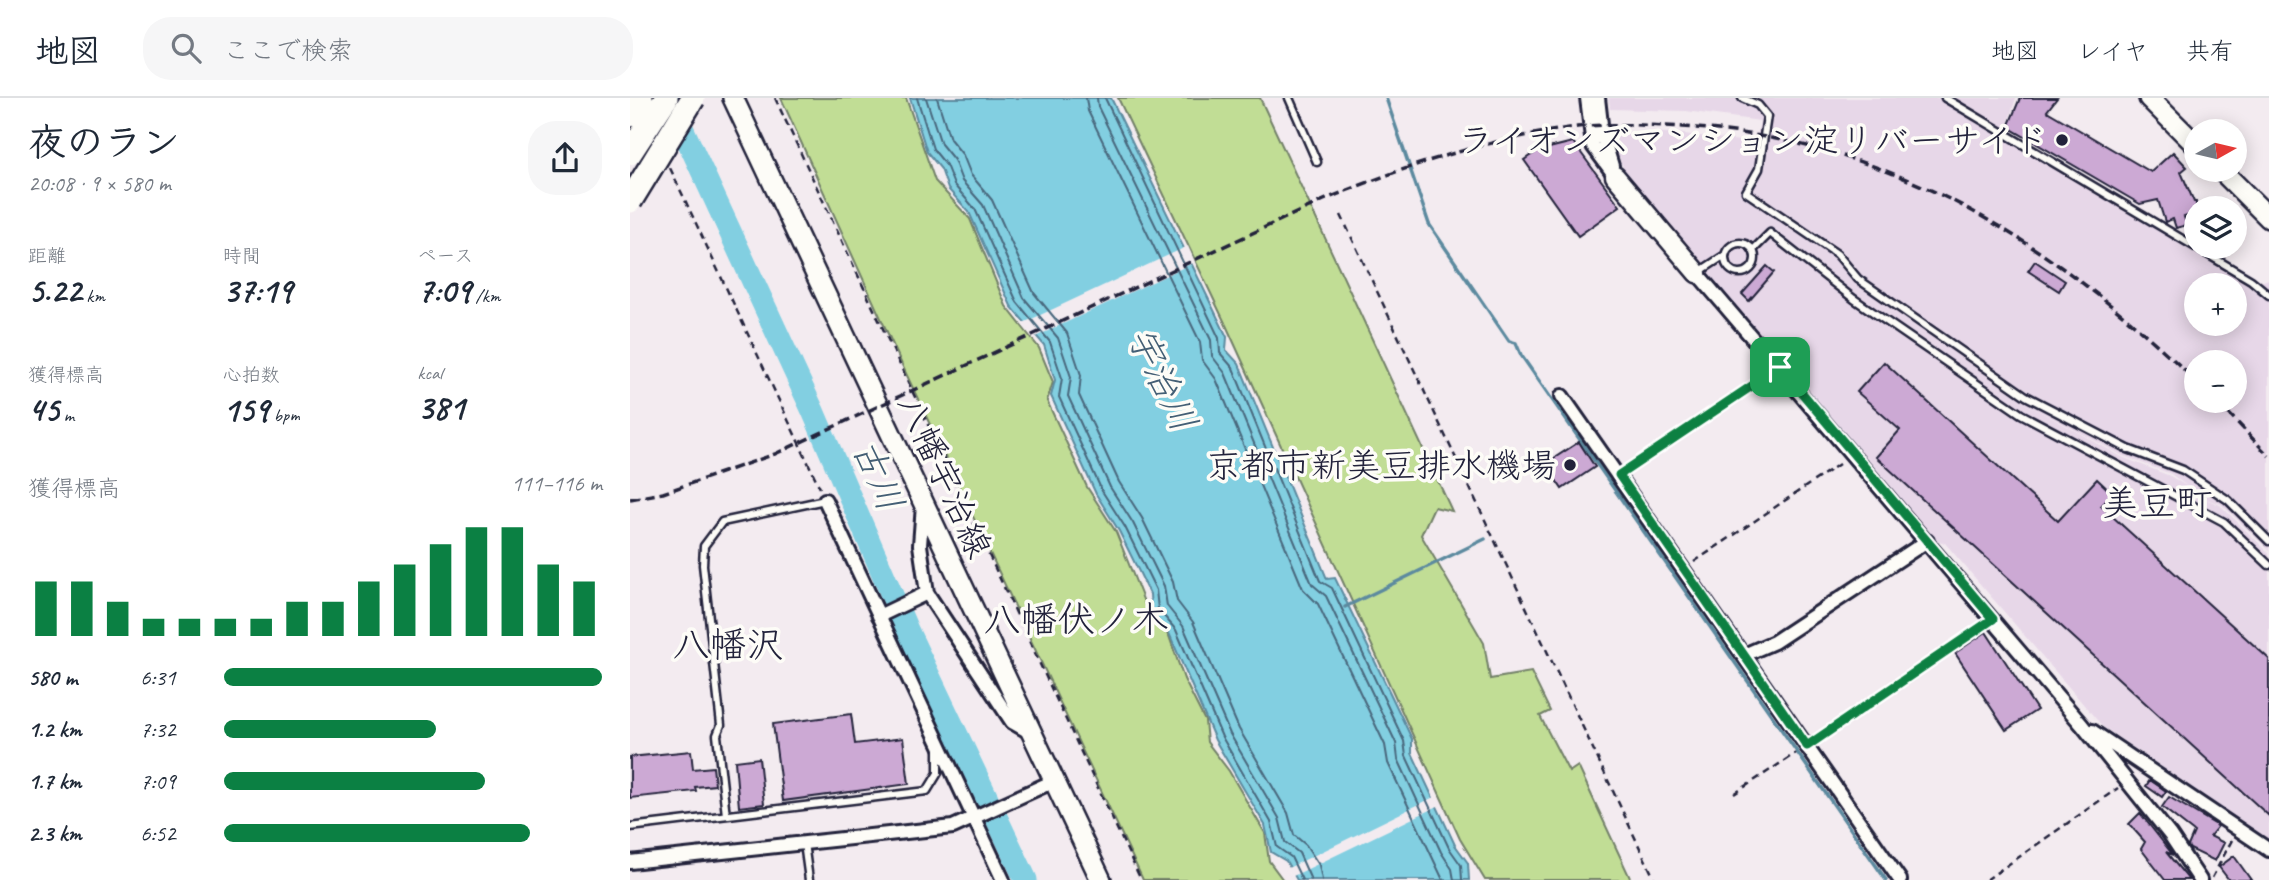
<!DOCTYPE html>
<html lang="ja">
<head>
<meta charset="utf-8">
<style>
  :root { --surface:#fff; --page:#f6f6f7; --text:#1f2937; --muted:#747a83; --line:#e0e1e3; --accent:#0b8043 }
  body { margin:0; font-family:Caveat,"Klee One",sans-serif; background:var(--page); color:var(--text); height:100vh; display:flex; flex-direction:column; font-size:26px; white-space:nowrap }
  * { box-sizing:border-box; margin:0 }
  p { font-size:23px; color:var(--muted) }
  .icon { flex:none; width:38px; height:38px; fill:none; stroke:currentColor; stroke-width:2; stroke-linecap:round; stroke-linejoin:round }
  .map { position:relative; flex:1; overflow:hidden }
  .side { display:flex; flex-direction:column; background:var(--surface); width:630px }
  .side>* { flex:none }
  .needle { width:46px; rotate:82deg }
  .fabs { position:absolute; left:1554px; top:21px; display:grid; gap:14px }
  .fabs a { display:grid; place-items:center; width:63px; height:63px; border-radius:50%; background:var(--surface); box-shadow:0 4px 18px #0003; font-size:35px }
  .pin { position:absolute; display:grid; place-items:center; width:60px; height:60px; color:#fff; margin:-30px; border-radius:14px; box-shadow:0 4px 10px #0006 }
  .round { display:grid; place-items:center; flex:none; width:74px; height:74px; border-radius:28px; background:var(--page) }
  .summary { display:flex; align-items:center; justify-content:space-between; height:119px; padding:0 28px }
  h1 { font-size:38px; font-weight:600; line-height:52px }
  .metrics { display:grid; grid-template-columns:repeat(3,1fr); gap:10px; height:119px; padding:7px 28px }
  .metrics div { display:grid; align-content:center }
  .metrics b { font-size:35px; font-weight:600 }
  .metrics small { font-size:19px; font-weight:400 }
  .metrics p { font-size:19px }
  .chart { height:196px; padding:14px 28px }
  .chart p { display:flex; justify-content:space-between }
  .chart svg { width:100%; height:126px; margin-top:7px; stroke:var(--accent); stroke-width:6 }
  ul { padding:0 28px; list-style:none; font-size:23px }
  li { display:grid; grid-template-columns:112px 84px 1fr; align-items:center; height:52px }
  li i { height:18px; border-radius:9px; background:var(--accent) }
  header { display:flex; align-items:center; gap:42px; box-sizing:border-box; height:98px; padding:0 35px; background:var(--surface); border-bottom:2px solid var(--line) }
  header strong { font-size:33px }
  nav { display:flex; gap:38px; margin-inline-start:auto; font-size:24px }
  .search { width:490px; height:63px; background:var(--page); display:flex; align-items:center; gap:18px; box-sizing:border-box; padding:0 24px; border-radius:28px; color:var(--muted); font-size:26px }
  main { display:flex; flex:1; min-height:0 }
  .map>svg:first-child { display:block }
  .built { fill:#e7d7e8; fill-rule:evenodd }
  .green { fill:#c1dd95; stroke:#728068; stroke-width:2 }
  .water { fill:#82cfe1; stroke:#5c8a9f; stroke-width:2 }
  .pier { fill:#f3ebf0 }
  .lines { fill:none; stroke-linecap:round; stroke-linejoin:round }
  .shore { stroke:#48677d; stroke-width:2 }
  .stream { stroke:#5c8a9f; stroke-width:3.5 }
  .river { stroke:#82cfe1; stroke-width:23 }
  .building { fill:#cca9d4; stroke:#22223b; stroke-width:2 }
  .lane-casing { stroke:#22223b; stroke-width:11 }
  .street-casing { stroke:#22223b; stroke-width:18 }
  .secondary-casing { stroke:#22223b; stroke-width:23 }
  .primary-casing { stroke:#22223b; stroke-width:24 }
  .path { stroke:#22223b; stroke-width:2.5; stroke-dasharray:7 5; stroke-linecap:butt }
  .lane { stroke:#fdfcf7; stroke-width:6 }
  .street { stroke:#fdfcf7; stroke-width:12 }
  .secondary { stroke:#fdfcf7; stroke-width:18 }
  .primary { stroke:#fdfcf7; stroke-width:19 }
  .rail { stroke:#22223b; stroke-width:3.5; stroke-dasharray:10 5; stroke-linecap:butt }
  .highway-bridge-casing { stroke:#22223b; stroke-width:28; stroke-linecap:butt }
  .highway-bridge { stroke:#fdfcf7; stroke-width:23 }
  .route-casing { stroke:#fff; stroke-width:14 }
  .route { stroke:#0b8043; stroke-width:9 }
  .poi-dot { fill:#22223b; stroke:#fdfcf7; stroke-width:2.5 }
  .labels { text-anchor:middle; stroke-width:7; stroke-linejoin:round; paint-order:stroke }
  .poi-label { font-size:35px; fill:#22223b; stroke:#fdfcf7; text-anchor:end }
  .street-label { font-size:35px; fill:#22223b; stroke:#fdfcf7 }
  .water-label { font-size:37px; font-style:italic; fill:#445f75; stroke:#fdfcf7 }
  .neighbourhood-label { font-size:37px; fill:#22223b; stroke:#fdfcf7 }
</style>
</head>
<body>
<header>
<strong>地図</strong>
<div class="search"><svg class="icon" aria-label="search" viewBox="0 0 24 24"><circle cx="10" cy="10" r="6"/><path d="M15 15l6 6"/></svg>ここで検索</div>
<nav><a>地図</a><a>レイヤ</a><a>共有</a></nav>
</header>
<main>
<section class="side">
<div class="summary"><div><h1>夜のラン</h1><p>20:08 · 9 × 580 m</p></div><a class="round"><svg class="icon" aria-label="share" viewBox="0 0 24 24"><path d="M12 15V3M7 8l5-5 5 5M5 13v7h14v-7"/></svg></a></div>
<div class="metrics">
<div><p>距離</p><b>5.22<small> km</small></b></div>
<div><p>時間</p><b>37:19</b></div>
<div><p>ペース</p><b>7:09<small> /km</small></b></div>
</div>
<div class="metrics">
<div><p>獲得標高</p><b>45<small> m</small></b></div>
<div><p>心拍数</p><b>159<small> bpm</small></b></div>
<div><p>kcal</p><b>381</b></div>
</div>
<div class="chart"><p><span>獲得標高</span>111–116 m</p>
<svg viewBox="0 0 160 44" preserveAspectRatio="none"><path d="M5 44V25M15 44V25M25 44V32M35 44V38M45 44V38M55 44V38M65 44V38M75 44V32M85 44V32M95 44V25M105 44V19M115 44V12M125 44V6M135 44V6M145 44V19M155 44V25"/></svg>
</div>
<ul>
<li><b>580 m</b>6:31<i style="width:100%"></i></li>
<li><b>1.2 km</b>7:32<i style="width:56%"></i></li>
<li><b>1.7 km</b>7:09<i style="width:69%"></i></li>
<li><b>2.3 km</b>6:52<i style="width:81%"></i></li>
</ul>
</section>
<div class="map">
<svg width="1639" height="782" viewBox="0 0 1639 782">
  <rect width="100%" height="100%" fill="#f3ebf0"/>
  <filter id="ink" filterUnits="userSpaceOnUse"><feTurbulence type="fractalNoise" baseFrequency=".0143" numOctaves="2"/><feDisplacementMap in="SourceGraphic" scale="14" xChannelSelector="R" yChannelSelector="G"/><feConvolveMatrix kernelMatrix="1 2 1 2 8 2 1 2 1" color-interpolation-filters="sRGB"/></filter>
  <g filter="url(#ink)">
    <path class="built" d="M979,0H1386L1376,31L1566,145V149H1573L1630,184L1639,181V452L1591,406L1573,400L1590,407L1639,455V743L1473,629L1315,445L1306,444L1027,118L997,81L980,34L1046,35L1126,45L1130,23L1056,13L980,11ZM1566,187H1605V226H1566ZM1566,264H1605V303H1566ZM1384,299L1493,358L1541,376L1558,389L1540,378L1492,359Z"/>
    <path class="green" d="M151,0H276L305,83L340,121L376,208L409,250L423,284L417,303L457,389L486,434L518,514L539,538L554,581L575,623L577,644L599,673L635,735L639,763L653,782H513L273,269Z
      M488,0H630L822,413L804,409L791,437L854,545L860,581L901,574L920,613L910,618L939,674L948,668L1001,782H855L830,741L595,225Z"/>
    <path class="water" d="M280,0H481L597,239L596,252L609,266L697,481L705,480L782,641V655L825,747L838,765L839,782H667L656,763L641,754L635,727L585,642L539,535L521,514L520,496L489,433L466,396L421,298L425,282L414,247L381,208L339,114L318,91L311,71L297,54Z"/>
    <path class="pier" d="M558,148L565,164L403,240L391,226Z
      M806,698L810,707L661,779L656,771Z"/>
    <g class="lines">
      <path class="shore" d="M287,0L303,51L316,67L324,87L345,111L387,204L420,244L432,280L429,299L472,393L495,429L526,492L528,511L546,532L592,639L641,724L647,749L661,759L672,782
        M296,0L311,46L324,62L332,83L353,107L394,200L428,240L441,279L438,298L480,389L503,425L534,488L537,508L553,528L600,636L649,720L655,744L669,755L681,782
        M307,0L320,41L333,57L341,77L362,102L404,195L437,235L451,277L449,297L489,384L512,420L543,484L547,503L563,524L609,631L658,715L664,737L676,747L689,767L692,782
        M456,0L458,13L570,244L572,262L586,281L673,491L688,506L755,647L758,665L813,782
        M467,0L468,9L581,242L582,258L595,275L682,486L696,498L766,645L768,661L811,754L822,771L824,782
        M475,0L589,240L590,255L603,270L690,483L702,490L774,643L776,658L819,750L831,767L832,782"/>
      <path class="stream" d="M756,0L799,126L879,243L886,245L891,257L1256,782
        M715,509L855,441"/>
      <path class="river" d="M42,8L183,313L278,534L396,782"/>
    </g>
    <path class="building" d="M1390,0H1427L1417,13L1521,74L1543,54L1557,69L1551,74L1564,104H1566V115L1554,119L1557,127L1546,130L1543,121L1535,124L1528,102L1510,106L1378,29Z
      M943,44L990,108L948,138L894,62L907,53Z
      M1405,163L1435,183L1429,193L1398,173Z
      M1137,168L1144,174L1119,203L1112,196Z
      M1254,264L1428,423L1467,381L1483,396L1471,408L1639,561V718L1246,359L1270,332L1227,294Z
      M949,344L965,369L932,391L915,366Z
      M1356,534L1407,612L1376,632L1325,555Z
      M221,616L225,646L273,640L279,686L153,703L143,626Z
      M61,653L63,671L83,669L85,687L65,689L66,693L0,700V659Z
      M129,660L134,706L109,709L105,663Z
      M1520,682L1536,693L1532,699L1516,688Z
      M1539,699L1588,728L1580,738L1594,745L1585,763L1560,751L1558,748L1564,734L1532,709Z
      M1510,715L1543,757L1536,754L1559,782H1535L1511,751L1515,744L1499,726Z
      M1604,758L1621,782H1599L1589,769Z"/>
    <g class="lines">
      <g class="lane-casing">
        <path id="lane" d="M659,0L687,64
          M1112,0L1128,7L1137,18L1129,71L1116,94L1207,156L1228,181L1396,298L1498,351L1553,372L1598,402L1639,443
          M1315,0L1621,182L1639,197
          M1095 160a15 15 0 1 1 30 0a15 15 0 1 1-30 0Z
          M1123,152L1140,135L1224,201L1391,316L1594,424L1639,467
          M1069,174L1095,157
          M96,717L87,637L91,627L73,467L74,448L92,424L195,402
          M0,729L297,693L308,675V650
          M174,745L179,782"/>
      </g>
      <g class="street-casing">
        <path id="street" d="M957,0L963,48L985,78
          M968,0L972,35L982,68
          M1067,175L1452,627L1540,737L1570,782
          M932,298L1270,782
          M195,402L373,782
          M293,407L290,447L297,495L382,624L401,635
          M249,518L297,495
          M1114,557L1144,544L1297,443
          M1462,633L1639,752
          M0,764L323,729L424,683"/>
      </g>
      <g class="secondary-casing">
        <path id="secondary" d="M985,78L1067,175"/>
      </g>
      <g class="primary-casing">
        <path id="primary" d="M103,0L471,782
          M1519,0L1566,47
          M1591,72L1639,120"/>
      </g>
      <path class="path" d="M145,0L511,782
        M40,70L190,390
        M711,117L1025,782
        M997,372L1140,276
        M1064,464L1212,364
        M1186,641L1352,529
        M1104,696L1166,655
        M1582,780L1602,742
        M1356,782L1488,690"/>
      <use href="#lane" class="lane"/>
      <use href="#street" class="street"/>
      <use href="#secondary" class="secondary"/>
      <use href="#primary" class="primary"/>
      <path class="rail" d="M1587,303L1639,358
        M0,401L33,395L145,356L694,102C777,67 858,41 947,29C982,25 1018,27 1053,29C1262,42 1419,142 1566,283"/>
      <g class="highway-bridge-casing">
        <path id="highway-bridge" d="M0,17L11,0
          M0,55L36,0
          M0,103L63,0"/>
      </g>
      <use href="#highway-bridge" class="highway-bridge"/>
    </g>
  </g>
  <g class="lines" filter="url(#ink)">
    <g class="route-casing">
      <path id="route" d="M1150,269L1363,521L1177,648L989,377Z"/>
    </g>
    <use href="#route" class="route"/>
  </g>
  <g class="poi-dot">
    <circle cx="1432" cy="42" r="7"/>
    <circle cx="940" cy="367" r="7"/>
  </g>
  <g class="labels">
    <g class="poi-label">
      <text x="1418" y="54">ライオンズマンション淀リバーサイド</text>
      <text x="926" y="379">京都市新美豆排水機場</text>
    </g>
    <g class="street-label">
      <text transform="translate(315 378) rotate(65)" y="12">八幡宇治線</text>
    </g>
    <g class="water-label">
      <text transform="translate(533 281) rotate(64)" y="13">宇治川</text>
      <text transform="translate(249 377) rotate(67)" y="13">古川</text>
    </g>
    <g class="neighbourhood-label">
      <text x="1527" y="417">美豆町</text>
      <text x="446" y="534">八幡伏ノ木</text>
      <text x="98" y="559">八幡沢</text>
    </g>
  </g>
</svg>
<div class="fabs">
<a><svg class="needle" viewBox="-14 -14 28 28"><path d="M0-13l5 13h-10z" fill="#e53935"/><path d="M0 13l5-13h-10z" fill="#747a83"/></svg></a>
<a><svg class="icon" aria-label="layers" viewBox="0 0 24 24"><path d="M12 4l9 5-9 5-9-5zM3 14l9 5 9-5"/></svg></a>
<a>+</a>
<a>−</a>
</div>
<div class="pin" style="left:1150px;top:269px;background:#1e9e55"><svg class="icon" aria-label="arrive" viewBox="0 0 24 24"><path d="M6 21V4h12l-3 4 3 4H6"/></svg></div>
</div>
</main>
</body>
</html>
